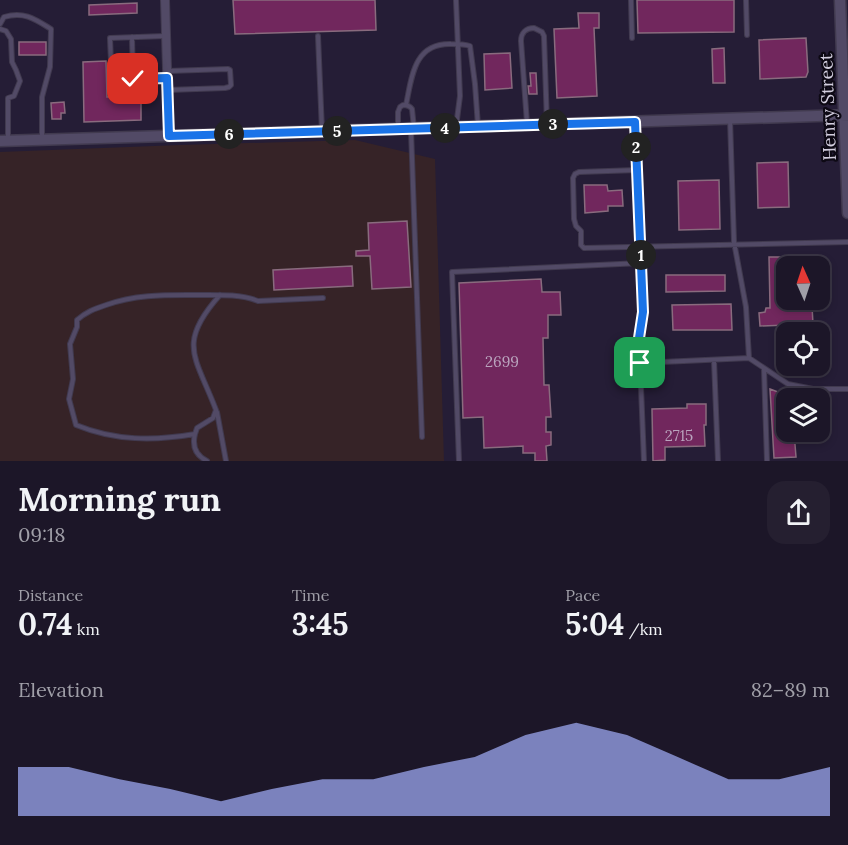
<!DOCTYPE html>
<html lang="en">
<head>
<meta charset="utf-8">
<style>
  :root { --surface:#1c1628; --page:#251f30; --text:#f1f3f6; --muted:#a09fa8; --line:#3a3545; --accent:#a4b1fc }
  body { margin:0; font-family:Lora,serif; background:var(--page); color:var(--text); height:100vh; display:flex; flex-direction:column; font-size:22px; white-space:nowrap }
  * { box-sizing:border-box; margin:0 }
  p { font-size:20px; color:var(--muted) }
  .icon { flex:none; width:33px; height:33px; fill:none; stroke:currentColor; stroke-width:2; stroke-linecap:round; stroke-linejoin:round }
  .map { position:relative; height:461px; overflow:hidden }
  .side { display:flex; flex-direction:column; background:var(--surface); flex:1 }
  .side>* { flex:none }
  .needle { width:39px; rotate:357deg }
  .controls { position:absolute; left:776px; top:256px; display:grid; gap:12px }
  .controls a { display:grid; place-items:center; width:54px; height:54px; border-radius:12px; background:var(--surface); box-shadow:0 3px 9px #0003,0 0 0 2px var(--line); font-size:30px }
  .pin { position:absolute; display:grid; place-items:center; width:51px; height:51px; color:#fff; margin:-26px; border-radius:12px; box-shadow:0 3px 9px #0006 }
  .km { position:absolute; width:30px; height:30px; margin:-15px; border-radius:50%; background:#222; color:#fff; font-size:16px; line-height:30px; text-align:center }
  .round { display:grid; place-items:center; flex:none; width:63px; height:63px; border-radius:18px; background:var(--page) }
  .overview { display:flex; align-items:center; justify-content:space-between; height:102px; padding:0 18px }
  h1 { font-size:33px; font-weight:700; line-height:45px }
  .figures { display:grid; grid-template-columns:repeat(3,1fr); gap:9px; height:102px; padding:6px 18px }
  .figures div { display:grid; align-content:center }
  .figures b { font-size:30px; font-weight:700 }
  .figures small { font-size:16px; font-weight:400 }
  .figures p { font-size:16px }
  .chart { height:168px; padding:12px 18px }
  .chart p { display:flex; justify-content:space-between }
  .chart svg { width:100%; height:108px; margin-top:6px; fill:var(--accent); opacity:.7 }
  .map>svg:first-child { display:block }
  .industrial { fill:#362327 }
  .building { fill:#71275d; stroke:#896b7e; stroke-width:1.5 }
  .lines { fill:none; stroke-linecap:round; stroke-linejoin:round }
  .service-casing { stroke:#413a4f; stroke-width:6 }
  .minor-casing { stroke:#413a4f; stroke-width:10 }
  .secondary-casing { stroke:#413a4f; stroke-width:13 }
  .service { stroke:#524a66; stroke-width:4 }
  .minor { stroke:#524a66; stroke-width:8 }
  .secondary { stroke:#524a66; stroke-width:10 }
  .route-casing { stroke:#fff; stroke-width:12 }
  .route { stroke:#1a73e8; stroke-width:8 }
  .labels { text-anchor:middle; stroke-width:4.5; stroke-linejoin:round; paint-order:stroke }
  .number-label { font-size:15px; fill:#baa4be }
  .street-label { font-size:18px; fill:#d3cedf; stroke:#0d0914 }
</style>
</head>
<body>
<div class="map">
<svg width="848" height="461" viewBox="0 0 848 461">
  <rect width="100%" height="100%" fill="#251d36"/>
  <path class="industrial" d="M355,140L435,159L444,461H0V152L180,145Z"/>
  <path class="building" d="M233,0H375L376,30L235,34Z
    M637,0H734V32L638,33Z
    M137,3V13L89,15V5Z
    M578,13H599V28H594L597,96L557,98L554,29L579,28Z
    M806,38L808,72L806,77L760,79L759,40Z
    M19,42H46V55H19Z
    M724,48L725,83H713L712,49Z
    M510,53L512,88L485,90L484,54Z
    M106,61L107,97L141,96V120L84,122L83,62Z
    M530,73H536L537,94H529L528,86H531Z
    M64,102L65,113H61V119H52L51,103Z
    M788,162L789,207L758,208L757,163Z
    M719,180L720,229L679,230L678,181Z
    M584,185H607L608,191L622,190L623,206H608V211L585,213Z
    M407,221L411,287L372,289L370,256H356V251L369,250L368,223Z
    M769,257H793V267H786V307L812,306L813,324L760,326L759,313L765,312L766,308H770Z
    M352,266L353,286L274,290L273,270Z
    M666,275H725V291L666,292Z
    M541,279L542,292H560L561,315H548V338H543L544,385H549L551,417H546V432H551V445L546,446L547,461H535V453H523V446L484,448L483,417L463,418L459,283Z
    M731,304L732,330H673L672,305Z
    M775,339H786V364L776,365Z
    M770,389L786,395V432H794L796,457L774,458Z
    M687,404H706V425H704L705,446L665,447V460L653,461L652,409L687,408Z"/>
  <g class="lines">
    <g class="service-casing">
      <path id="service" d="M631,0L632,38
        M746,0L747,35
        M0,24L4,17C24,11 35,19 51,29L50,67L42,97V139
        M0,29L6,31L11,39L12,62L16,70L20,81L14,96L8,98V140
        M165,36L110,38L112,86L133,87V79L167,78
        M318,36L322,131
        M132,37L133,79
        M168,90L225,88L229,87L231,85L230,70L228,69L168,71
        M406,105C412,76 414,43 451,44C458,44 464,44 470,46L475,84L478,126
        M730,119L734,242L746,307L749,358
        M635,122L643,312L639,338L644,461
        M527,123L521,41C521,33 526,28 534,28L542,32L544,36L547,124
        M456,127L460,96L456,0
        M398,128V112L400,107L403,105C407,105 410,106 412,109L414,128
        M411,130L422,437
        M637,170L579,172L575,174L573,178L574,219L576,226L581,231V245L584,248L848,242
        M220,295C176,344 196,357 216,410L213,418L197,428L195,434C154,441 115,441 76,425L69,399L73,379L70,344L77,327V320C86,312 94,309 106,305C136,294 166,295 198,295C217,295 241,294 258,301L323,298
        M714,360L718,461
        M640,363L749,358L788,384L813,389H848
        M764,369L767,461
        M217,412L226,461
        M195,434C192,446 195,455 207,461
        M459,461L452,272L641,263"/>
    </g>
    <g class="minor-casing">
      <path id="minor" d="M165,0L169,136"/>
    </g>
    <g class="secondary-casing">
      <path id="secondary" d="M840,0L848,213
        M0,141L848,115"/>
    </g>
    <use href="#service" class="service"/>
    <use href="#minor" class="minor"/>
    <use href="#secondary" class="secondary"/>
  </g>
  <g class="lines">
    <g class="route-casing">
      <path id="route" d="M133,79L167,78L169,136L635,122L643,312L639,338L640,363"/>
    </g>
    <use href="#route" class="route"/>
  </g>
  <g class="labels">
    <g class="number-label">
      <text x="502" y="367">2699</text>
      <text x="679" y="441">2715</text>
    </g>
    <g class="street-label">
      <text transform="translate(828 107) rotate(-92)" y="6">Henry Street</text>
    </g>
  </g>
</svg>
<div class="controls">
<a><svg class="needle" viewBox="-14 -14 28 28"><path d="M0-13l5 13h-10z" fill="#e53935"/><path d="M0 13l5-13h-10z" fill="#a09fa8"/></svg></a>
<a><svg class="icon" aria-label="locate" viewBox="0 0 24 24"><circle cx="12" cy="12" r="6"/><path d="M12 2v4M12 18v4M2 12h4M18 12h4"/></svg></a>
<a><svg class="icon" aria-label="layers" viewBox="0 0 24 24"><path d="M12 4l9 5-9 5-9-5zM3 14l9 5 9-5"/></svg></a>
</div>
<div class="pin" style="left:640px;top:363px;background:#1e9e55"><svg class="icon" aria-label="arrive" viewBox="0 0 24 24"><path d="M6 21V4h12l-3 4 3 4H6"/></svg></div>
<div class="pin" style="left:133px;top:79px;background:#d93025"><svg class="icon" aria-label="check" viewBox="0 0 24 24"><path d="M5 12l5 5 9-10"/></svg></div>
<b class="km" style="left:641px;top:255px">1</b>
<b class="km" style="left:636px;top:147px">2</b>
<b class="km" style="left:553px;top:124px">3</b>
<b class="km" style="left:445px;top:128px">4</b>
<b class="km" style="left:337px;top:131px">5</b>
<b class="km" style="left:229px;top:134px">6</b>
</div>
<section class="side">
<div class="overview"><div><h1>Morning run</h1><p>09:18</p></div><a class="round"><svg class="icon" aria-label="share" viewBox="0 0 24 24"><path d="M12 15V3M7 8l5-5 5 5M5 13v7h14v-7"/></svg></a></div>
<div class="figures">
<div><p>Distance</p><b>0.74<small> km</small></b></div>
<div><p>Time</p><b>3:45</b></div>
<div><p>Pace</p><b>5:04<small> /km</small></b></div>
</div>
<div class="chart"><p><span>Elevation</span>82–89 m</p>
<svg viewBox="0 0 160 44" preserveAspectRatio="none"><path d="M0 44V24L10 24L20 29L30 33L40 38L50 33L60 29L70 29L80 24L90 20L100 11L110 6L120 11L130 20L140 29L150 29L160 24V44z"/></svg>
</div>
</section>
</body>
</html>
